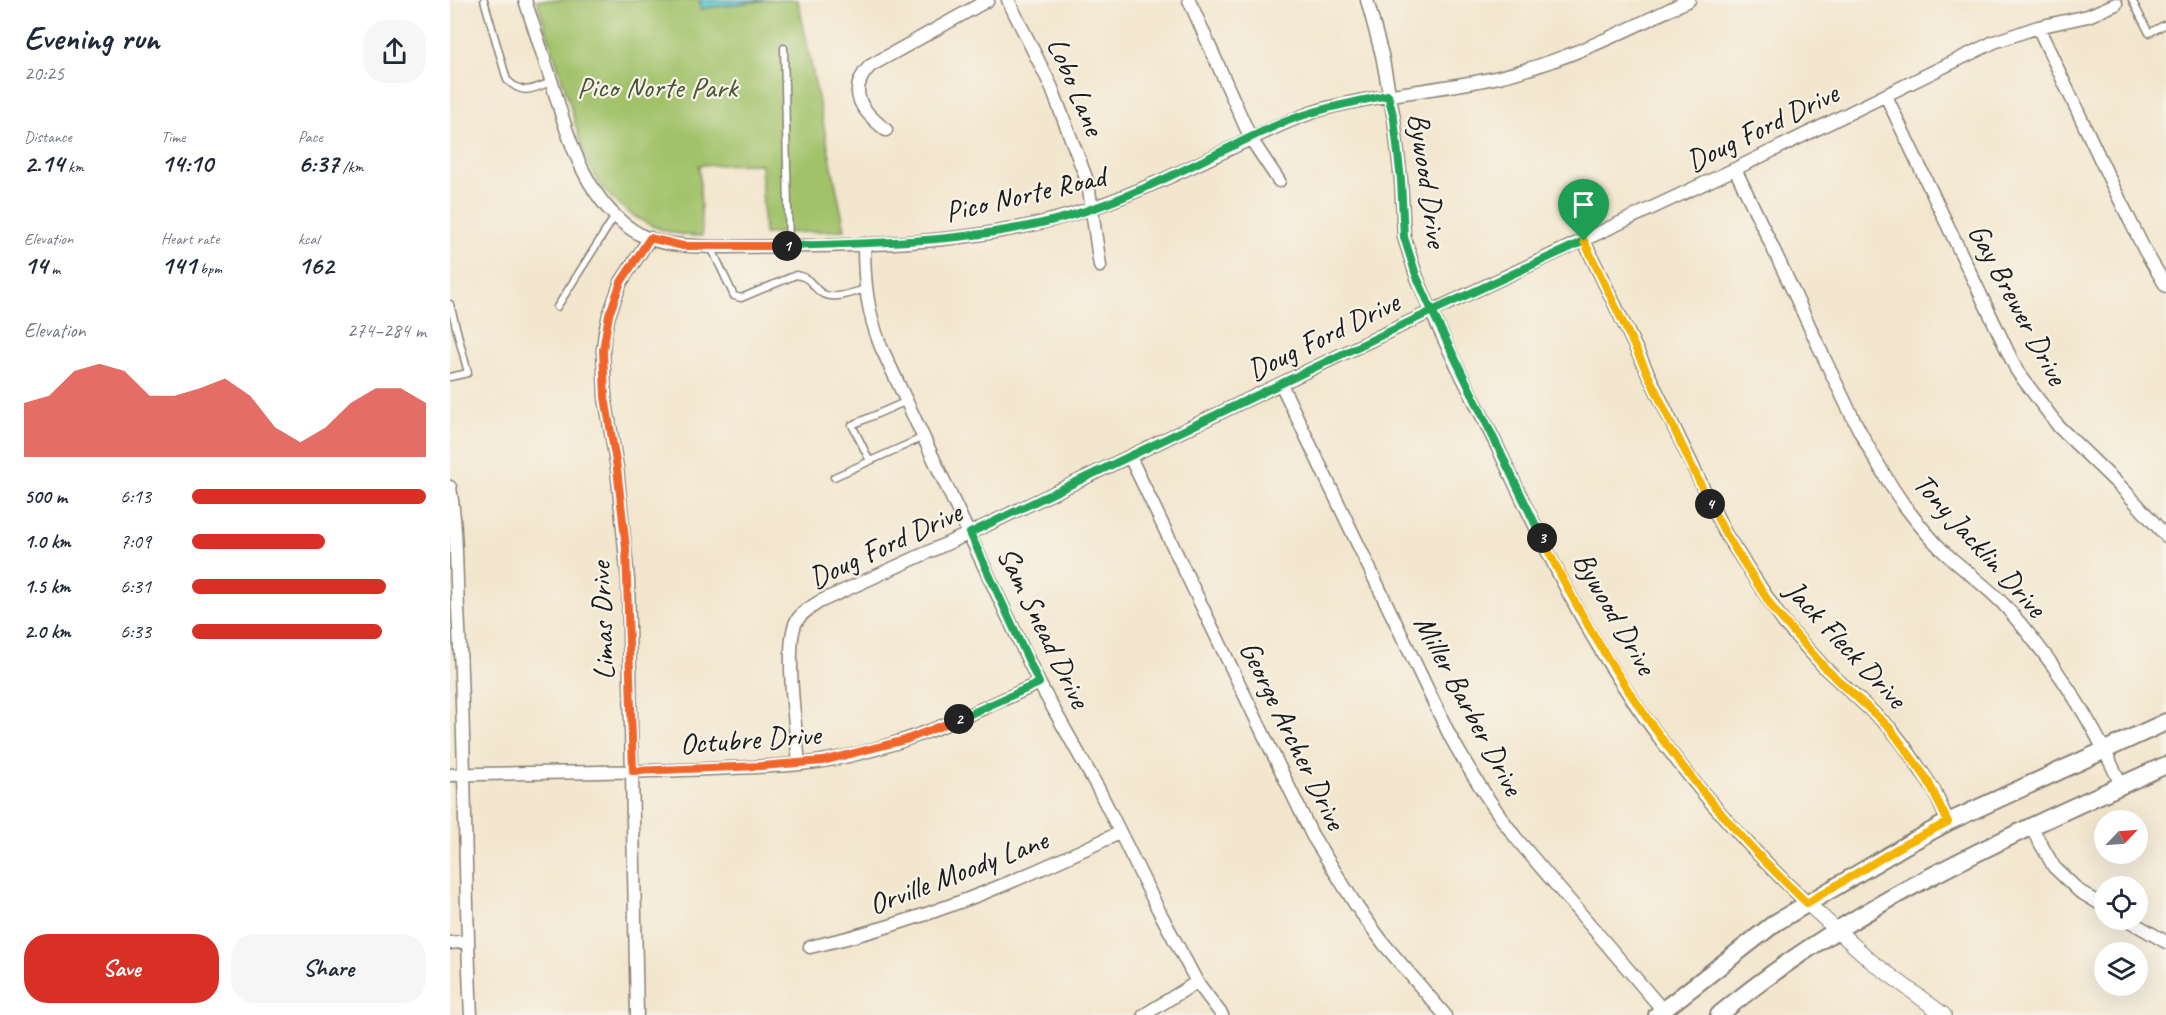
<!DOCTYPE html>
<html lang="en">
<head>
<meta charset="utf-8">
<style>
  :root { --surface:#fff; --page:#f6f6f7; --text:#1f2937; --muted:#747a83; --accent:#d93025 }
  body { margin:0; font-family:Caveat,sans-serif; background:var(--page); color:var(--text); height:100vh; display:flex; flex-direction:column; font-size:22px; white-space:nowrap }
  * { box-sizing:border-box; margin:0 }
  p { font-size:20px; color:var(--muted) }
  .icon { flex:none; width:33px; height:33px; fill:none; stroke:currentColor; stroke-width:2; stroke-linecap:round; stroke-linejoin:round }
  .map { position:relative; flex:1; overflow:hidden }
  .details { display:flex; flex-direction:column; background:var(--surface); width:450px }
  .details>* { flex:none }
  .needle { width:39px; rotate:65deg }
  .controls { position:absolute; left:1644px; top:810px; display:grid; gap:12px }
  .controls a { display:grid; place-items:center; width:54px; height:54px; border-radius:50%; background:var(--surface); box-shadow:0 6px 24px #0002; font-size:30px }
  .pin { position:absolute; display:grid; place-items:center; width:51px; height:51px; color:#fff; margin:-62px -26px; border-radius:50% 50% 50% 0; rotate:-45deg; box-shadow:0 0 6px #0007 }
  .pin .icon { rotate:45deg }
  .km { position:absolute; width:30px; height:30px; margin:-15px; border-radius:50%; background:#222; color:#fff; font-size:16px; line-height:30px; text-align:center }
  .round { display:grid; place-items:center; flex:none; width:63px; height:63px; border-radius:24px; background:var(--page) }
  .summary { display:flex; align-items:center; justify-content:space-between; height:102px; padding:0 24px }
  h1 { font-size:33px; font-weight:600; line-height:45px }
  .metrics { display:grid; grid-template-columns:repeat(3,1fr); gap:9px; height:102px; padding:6px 24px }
  .metrics div { display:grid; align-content:center }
  .metrics b { font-size:26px; font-weight:600 }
  .metrics small { font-size:16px; font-weight:400 }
  .metrics p { font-size:16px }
  .chart { height:168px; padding:12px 24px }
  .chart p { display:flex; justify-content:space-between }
  .chart svg { width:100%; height:108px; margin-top:6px; fill:var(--accent); opacity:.7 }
  .button { display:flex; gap:12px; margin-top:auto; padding:12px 24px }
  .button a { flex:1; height:69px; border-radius:24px; background:var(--accent); color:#fff; font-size:24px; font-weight:600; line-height:69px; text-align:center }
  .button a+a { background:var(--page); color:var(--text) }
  ul { padding:0 24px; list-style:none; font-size:20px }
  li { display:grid; grid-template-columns:96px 72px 1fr; align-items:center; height:45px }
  li i { height:15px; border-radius:8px; background:var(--accent) }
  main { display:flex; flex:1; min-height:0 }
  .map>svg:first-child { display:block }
  .green { fill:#a2c26a; stroke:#5f6f43; stroke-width:1.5 }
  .water { fill:#56c4ca; stroke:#397073; stroke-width:1.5 }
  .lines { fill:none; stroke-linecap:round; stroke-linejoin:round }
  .service-casing { stroke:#888175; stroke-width:9 }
  .minor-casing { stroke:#888175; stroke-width:15 }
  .tertiary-casing { stroke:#888175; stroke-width:16 }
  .secondary-casing { stroke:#888175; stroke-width:20 }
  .service { stroke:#fff; stroke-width:6 }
  .minor { stroke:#fff; stroke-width:12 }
  .tertiary { stroke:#fff; stroke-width:14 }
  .secondary { stroke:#fff; stroke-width:16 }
  .split-1-casing { stroke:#fff; stroke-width:12 }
  .split-2-casing { stroke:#fff; stroke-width:12 }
  .split-3-casing { stroke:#fff; stroke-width:12 }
  .split-4-casing { stroke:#fff; stroke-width:12 }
  .split-5-casing { stroke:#fff; stroke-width:12 }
  .split-1 { stroke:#22a559; stroke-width:8 }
  .split-2 { stroke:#f0652b; stroke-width:8 }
  .split-3 { stroke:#22a559; stroke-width:8 }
  .split-4 { stroke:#f5b400; stroke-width:8 }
  .split-5 { stroke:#f5b400; stroke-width:8 }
  .labels { text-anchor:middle; stroke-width:4.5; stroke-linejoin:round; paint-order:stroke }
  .street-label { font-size:30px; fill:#1c1c1c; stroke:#f7f3e8 }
  .park-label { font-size:30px; fill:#4b5637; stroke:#f7f3e8 }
</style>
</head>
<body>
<main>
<section class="details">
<div class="summary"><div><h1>Evening run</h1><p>20:25</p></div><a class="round"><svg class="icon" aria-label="share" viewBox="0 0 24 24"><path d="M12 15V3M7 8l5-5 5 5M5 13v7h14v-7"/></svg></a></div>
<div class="metrics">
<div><p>Distance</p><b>2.14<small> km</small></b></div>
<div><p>Time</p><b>14:10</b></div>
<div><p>Pace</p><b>6:37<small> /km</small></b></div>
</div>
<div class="metrics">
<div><p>Elevation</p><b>14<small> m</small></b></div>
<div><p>Heart rate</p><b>141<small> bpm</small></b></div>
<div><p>kcal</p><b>162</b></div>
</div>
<div class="chart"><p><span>Elevation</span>274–284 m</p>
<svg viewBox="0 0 160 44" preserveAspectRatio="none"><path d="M0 44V22L10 19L20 9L30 6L40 9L50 19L60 19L70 16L80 12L90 19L100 32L110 38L120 32L130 22L140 16L150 16L160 22V44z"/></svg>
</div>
<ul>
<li><b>500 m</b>6:13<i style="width:100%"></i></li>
<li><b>1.0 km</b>7:09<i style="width:57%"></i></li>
<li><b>1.5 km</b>6:31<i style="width:83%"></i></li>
<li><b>2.0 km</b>6:33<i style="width:81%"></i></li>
</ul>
<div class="button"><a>Save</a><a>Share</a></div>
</section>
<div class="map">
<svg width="1716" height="1015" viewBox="0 0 1716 1015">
  <rect width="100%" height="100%" fill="#f7f3e8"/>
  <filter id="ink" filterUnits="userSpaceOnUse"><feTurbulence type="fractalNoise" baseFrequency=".0167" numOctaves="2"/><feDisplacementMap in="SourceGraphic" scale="12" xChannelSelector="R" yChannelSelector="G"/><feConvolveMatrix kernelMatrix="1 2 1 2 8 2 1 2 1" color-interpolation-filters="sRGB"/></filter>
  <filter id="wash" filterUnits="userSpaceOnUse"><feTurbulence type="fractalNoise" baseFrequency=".008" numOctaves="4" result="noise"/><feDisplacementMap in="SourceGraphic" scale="24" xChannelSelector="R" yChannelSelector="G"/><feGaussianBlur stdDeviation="1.35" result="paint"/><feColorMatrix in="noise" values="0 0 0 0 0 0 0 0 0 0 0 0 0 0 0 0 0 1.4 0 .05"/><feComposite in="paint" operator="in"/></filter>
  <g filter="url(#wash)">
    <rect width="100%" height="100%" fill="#f3e6ce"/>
    <path class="green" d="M87,0H250V9L317,0H348L395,230L314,234L311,164L249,165L252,236C203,236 158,207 138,163C130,144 125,121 119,101C108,67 97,34 87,0Z"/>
    <path class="water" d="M250,0H317L250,9Z"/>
  </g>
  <g filter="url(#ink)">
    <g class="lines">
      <g class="service-casing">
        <path id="service" d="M34,0L57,80C74,96 82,89 101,82
          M1682,0L1699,33L1716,24
          M334,48L339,246
          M261,247L284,296L291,298L346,275C362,277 362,288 373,294C385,300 404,292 416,289
          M0,304L18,373L0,377
          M107,307L165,216
          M420,461L402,425L457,401
          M384,477L474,437"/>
      </g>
      <g class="minor-casing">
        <path id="minor" d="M75,0C84,28 93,55 102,83C118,137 136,204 189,234C207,245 240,246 261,247C388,245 520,250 642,208C694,190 743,166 792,143C821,130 847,116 877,108C934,93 992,90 1049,77C1116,61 1177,30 1239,0
          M558,0L601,86L638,183L650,266
          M739,0L801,139L829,181
          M917,0L932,55L944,119L951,180L954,237L966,275C989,334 1020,391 1048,448C1081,517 1113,588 1153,654C1209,746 1279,829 1357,903
          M1588,27L1661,182L1695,251L1716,286
          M1436,96L1567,371L1609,427L1674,490L1716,536
          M436,130C413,112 395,92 420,66L538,0
          M1285,169C1313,227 1341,286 1368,345C1394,400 1419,455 1454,505C1466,521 1480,538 1495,553C1515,571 1538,587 1556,607C1604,661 1642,720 1671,785
          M1134,241L1275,533L1334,623L1376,669L1440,728L1453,744L1484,790L1498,822
          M414,244C414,282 417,311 431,347L589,683L649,790L708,909L747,982L772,1015
          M831,384L1000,736C1020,772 1041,805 1066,838L1217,1015
          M680,457L862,835L907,907L934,944L995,1015
          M0,487C7,528 6,568 8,609C16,745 14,880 21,1015
          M349,763C346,732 335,651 345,624C349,614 360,608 369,602L520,533L982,311L1285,169L1544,42L1588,27L1638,16L1666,4
          M0,775C86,772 173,773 259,769C296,767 335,767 372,761C448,749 520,715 589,683
          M1581,827L1604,867L1629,891L1654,906
          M1678,920L1716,942
          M0,943L17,941
          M360,947C472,922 566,882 669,833
          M187,1015L178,580L167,468L155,397L153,350L155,332L159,315L171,282L200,238
          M694,1015L747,982"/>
      </g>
      <g class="tertiary-casing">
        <path id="tertiary" d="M1357,903L1421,961L1494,1015"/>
      </g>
      <g class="secondary-casing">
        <path id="secondary" d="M1207,1015L1325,923L1456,845L1498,822L1716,722
          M1269,1015C1400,905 1561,835 1716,765"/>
      </g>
      <use href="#service" class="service"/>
      <use href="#minor" class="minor"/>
      <use href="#tertiary" class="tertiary"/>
      <use href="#secondary" class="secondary"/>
    </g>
  </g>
  <g class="lines" filter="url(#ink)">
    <g class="split-1-casing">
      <path id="split-1" d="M337,246C432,243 524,242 616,217C690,196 756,157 825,126C861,110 900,103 938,95L944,119L951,180L954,237L966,275L982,311L1134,241"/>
    </g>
    <g class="split-2-casing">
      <path id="split-2" d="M337,246H233L200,238L171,282L159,315L153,350L155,397L167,468L176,548L183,771L311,766L373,761L455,740L509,719"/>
    </g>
    <g class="split-3-casing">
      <path id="split-3" d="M509,719L589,683L520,533L982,311L1092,538"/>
    </g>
    <g class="split-4-casing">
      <path id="split-4" d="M1092,538C1158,675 1246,799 1357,903L1455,844L1498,822L1477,779L1440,728L1376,669L1324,610L1275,533L1260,504"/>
    </g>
    <g class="split-5-casing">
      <path id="split-5" d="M1134,241L1260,504"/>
    </g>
    <use href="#split-1" class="split-1"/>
    <use href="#split-2" class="split-2"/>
    <use href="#split-3" class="split-3"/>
    <use href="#split-4" class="split-4"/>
    <use href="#split-5" class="split-5"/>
  </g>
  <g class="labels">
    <g class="street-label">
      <text transform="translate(626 86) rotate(67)" y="10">Lobo Lane</text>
      <text transform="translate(1312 127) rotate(-26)" y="10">Doug Ford Drive</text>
      <text transform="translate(978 180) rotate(82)" y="10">Bywood Drive</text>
      <text transform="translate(575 194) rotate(-13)" y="10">Pico Norte Road</text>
      <text transform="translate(1568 304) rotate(62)" y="10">Gay Brewer Drive</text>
      <text transform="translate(873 336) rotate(-26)" y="10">Doug Ford Drive</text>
      <text transform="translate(435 545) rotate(-25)" y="10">Doug Ford Drive</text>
      <text transform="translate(1530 545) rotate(48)" y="10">Tony Jacklin Drive</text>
      <text transform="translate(1165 613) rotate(60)" y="10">Bywood Drive</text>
      <text transform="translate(152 621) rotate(-92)" y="10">Limas Drive</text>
      <text transform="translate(594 627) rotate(64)" y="10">Sam Snead Drive</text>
      <text transform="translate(1396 644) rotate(47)" y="10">Jack Fleck Drive</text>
      <text transform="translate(1019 705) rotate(62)" y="10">Miller Barber Drive</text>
      <text transform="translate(843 735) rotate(64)" y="10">George Archer Drive</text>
      <text transform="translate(300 739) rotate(-4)" y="10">Octubre Drive</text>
      <text transform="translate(508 872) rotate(-21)" y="10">Orville Moody Lane</text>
    </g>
    <g class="park-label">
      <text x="207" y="97">Pico Norte Park</text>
    </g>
  </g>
</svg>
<div class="controls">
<a><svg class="needle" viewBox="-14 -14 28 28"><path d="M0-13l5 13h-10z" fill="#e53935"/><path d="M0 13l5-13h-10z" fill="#747a83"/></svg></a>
<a><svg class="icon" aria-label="locate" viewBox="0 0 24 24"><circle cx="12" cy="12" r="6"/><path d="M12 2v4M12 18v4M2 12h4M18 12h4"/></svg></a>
<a><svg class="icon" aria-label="layers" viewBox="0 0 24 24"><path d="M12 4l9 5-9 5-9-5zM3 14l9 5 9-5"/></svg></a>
</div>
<div class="pin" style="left:1134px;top:241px;background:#1e9e55"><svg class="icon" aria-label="arrive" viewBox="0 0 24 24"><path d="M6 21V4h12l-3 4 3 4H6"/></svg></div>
<b class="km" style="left:337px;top:246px">1</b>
<b class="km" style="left:509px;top:719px">2</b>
<b class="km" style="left:1092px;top:538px">3</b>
<b class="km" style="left:1260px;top:504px">4</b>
</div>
</main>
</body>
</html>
